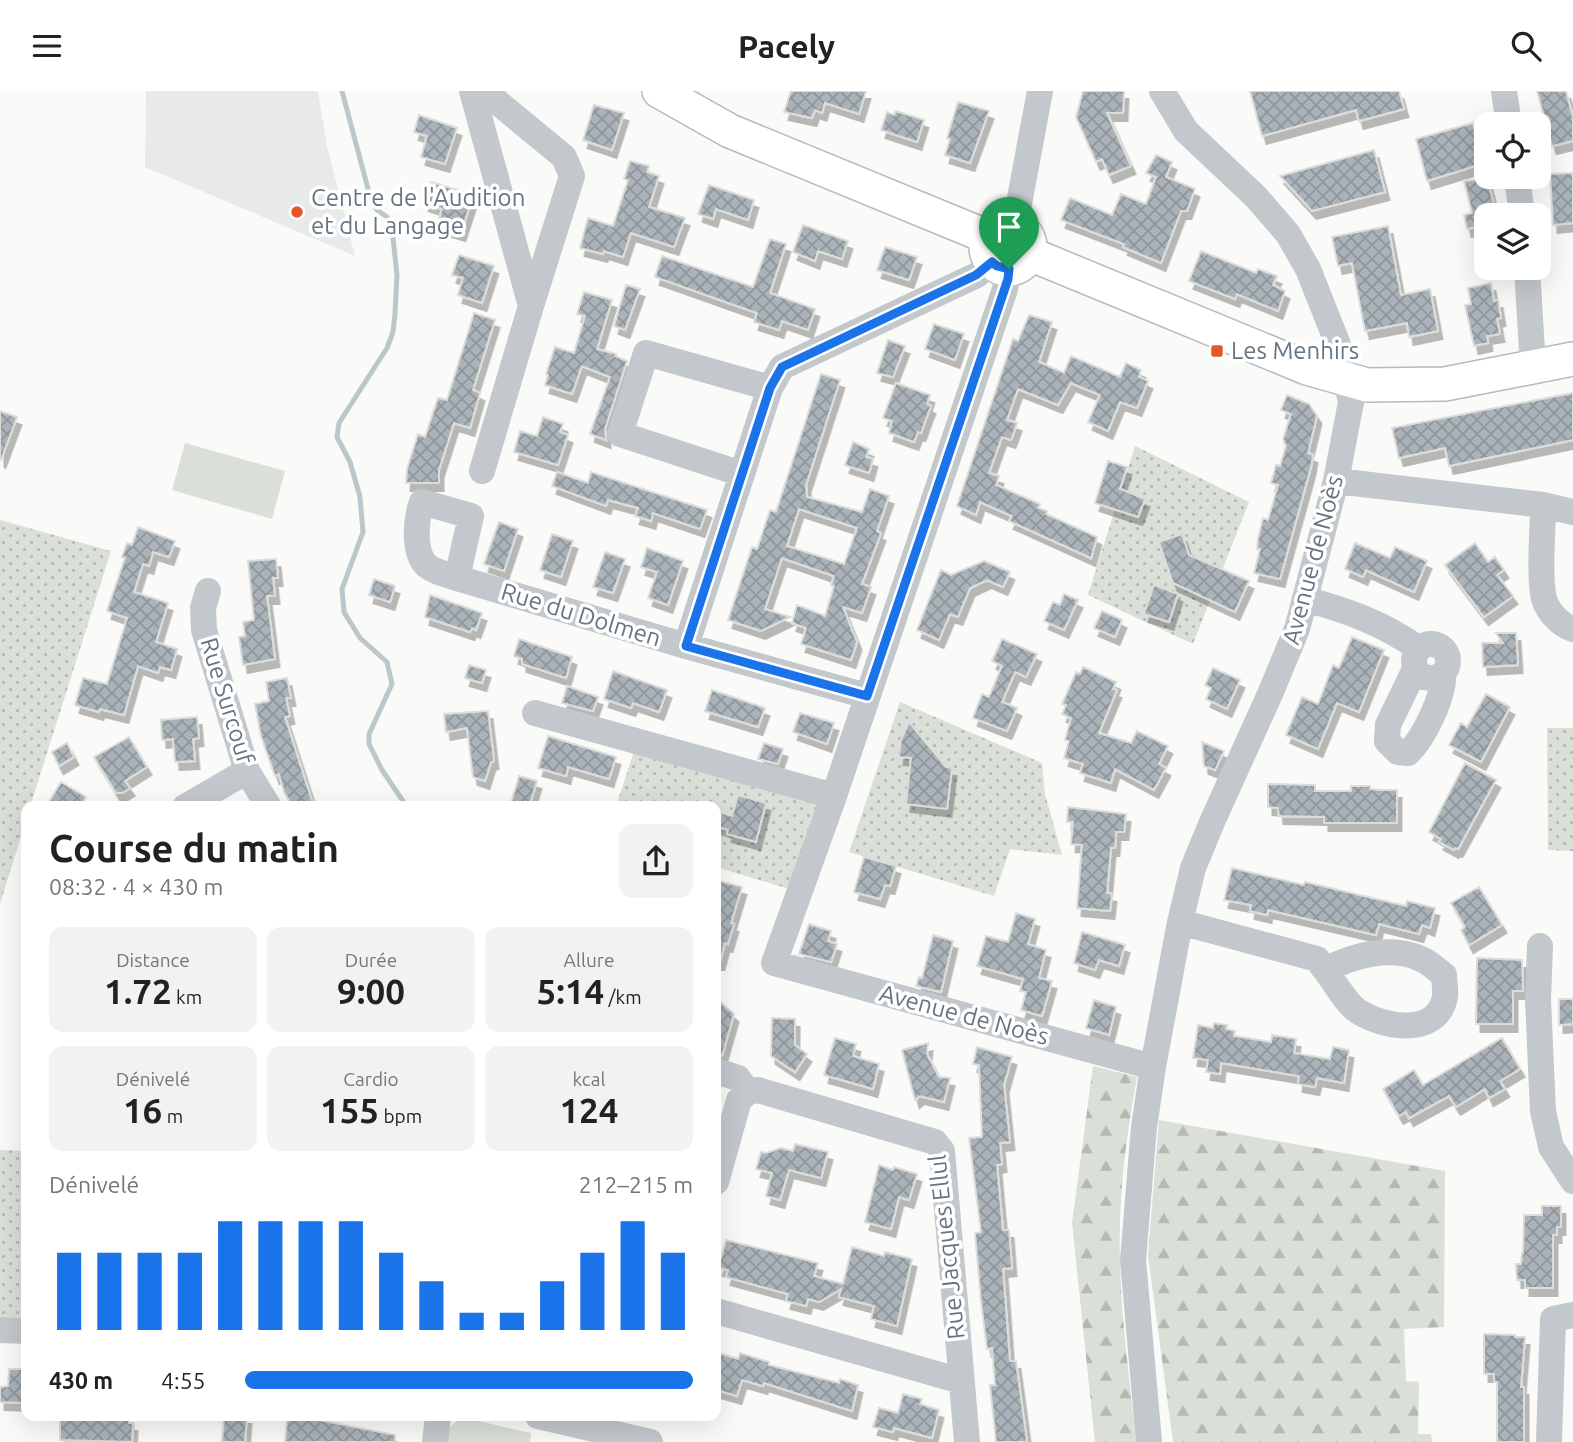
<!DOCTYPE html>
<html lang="fr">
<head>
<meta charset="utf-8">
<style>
  :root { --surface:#fff; --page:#f2f2f2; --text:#222; --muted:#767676; --accent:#1a73e8 }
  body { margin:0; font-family:Ubuntu,sans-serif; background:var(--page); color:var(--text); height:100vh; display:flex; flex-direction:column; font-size:26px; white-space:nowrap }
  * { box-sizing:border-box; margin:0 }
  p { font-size:23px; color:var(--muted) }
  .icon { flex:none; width:38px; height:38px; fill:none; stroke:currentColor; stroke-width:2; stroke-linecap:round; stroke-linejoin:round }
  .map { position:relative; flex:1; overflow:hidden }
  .sheet { position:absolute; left:21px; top:710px; width:700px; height:620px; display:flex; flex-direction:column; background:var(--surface); border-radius:14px; box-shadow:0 7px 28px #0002 }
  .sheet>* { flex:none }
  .buttons { position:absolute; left:1474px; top:21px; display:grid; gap:14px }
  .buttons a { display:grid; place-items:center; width:77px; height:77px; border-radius:14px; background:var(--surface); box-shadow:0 7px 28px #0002; font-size:35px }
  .pin { position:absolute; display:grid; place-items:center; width:60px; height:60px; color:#fff; margin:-72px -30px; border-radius:50% 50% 50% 0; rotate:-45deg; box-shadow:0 0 7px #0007 }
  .pin .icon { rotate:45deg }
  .round { display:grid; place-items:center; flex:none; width:74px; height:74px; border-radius:14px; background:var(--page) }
  .overview { display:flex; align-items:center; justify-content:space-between; height:119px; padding:0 28px }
  h1 { font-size:38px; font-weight:700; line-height:52px }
  .metrics { display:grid; grid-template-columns:repeat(3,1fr); gap:10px; height:119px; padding:7px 28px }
  .metrics div { display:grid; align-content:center; border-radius:14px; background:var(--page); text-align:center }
  .metrics b { font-size:35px; font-weight:700 }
  .metrics small { font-size:19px; font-weight:400 }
  .metrics p { font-size:19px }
  .chart { height:196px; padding:14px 28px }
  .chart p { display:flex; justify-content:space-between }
  .chart svg { width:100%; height:126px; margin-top:7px; stroke:var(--accent); stroke-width:6 }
  ul { padding:0 28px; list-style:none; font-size:23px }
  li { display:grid; grid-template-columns:112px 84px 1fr; align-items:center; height:52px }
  li i { height:18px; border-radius:9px; background:var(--accent) }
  header { display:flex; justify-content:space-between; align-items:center; height:91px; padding:0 28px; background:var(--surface); font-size:32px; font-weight:700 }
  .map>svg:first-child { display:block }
  .built { fill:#e8e9e9 }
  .grass { fill:url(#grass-dots) }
  .forest { fill:url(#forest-firs) }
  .park { fill:#dadfd7 }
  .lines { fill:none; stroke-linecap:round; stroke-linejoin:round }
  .stream { stroke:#bbc7cb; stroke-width:5 }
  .building { fill:url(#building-cross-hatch); stroke:#dcdcda; stroke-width:2; fill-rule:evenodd; filter:url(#shadow) }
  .major-casing { stroke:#b5babe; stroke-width:36 }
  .minor { stroke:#c3c8cc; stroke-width:26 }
  .major { stroke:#fff; stroke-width:33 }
  .route-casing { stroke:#fff; stroke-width:14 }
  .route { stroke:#1a73e8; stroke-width:9 }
  .poi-dot { fill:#e4572e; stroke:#fff; stroke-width:2.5 }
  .labels { text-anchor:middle; stroke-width:7; stroke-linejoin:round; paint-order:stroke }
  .poi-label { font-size:24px; fill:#657683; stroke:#fff; text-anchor:start }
  .street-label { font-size:24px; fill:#657683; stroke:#fff }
</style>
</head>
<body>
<header><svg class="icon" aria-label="menu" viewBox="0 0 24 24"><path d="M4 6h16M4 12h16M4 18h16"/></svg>Pacely<svg class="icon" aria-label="search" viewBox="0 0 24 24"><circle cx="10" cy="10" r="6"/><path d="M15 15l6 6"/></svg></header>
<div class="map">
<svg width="1573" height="1351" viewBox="0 0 1573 1351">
  <defs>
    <pattern id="grass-dots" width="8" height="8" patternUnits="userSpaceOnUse" patternTransform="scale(1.75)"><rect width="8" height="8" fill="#dadfd7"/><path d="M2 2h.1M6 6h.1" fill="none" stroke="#b4b9b4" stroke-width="1.8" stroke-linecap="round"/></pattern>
    <pattern id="forest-firs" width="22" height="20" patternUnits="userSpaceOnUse" patternTransform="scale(1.75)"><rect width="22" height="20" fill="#dadfd7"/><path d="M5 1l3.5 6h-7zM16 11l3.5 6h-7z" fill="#b4b9b4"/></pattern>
    <pattern id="building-cross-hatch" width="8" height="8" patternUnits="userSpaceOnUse" patternTransform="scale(1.75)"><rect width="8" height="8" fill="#aab3b9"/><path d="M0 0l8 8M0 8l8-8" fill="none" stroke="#8e969c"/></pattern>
    <filter id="shadow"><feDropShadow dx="4.5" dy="8" stdDeviation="0" flood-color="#0004"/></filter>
  </defs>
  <rect width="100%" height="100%" fill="#fafaf8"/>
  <path class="built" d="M146,0H318L327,55L355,165L145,76Z"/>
  <path class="grass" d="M1135,355L1249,411L1193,553L1088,504Z
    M0,429L111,460L30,716H26V729L0,813Z
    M900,611L1042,672L1045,703L1062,764L1010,758L994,805L849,761Z
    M1547,637H1573V760L1548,759Z
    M635,657L825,712L796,800L716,776V716H616Z
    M0,1059L26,1060V1227L0,1226Z"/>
  <path class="forest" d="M1093,975L1137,986C1126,1046 1118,1108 1120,1168C1121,1229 1130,1290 1136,1351H1095L1072,1132Z
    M1159,1029L1445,1080L1444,1236L1404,1238L1406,1290L1419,1291L1418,1343H1431L1432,1351H1173L1148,1164Z"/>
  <path class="park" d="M185,352L285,380L272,428L172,399Z
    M461,1326L531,1342L530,1351H445L448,1338Z"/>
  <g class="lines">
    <path class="stream" d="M342,0L371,109L377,119L387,126L392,137L397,184L395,223L393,241L387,257L339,332L337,346L350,371L360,406L363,441L342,498L344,521L360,547L387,571L392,593L369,643V653L382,679L407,716"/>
  </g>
  <path class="building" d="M791,0H866L859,23L825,12L822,22L815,19L812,27L784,21Z
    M1083,0H1124L1123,22H1107L1131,75L1109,84L1102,68L1096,71L1076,26Z
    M1250,0H1399L1404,18L1359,30L1356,19L1262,45Z
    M1537,0H1566L1573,26V50L1552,55Z
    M958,11L989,20L970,72L945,64L950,48L947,47Z
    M594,14L624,22L612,59L583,49Z
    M896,20L924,29L917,51L881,39L887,21L894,24Z
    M419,24L457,37L445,73L421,66L427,45L414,41Z
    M1473,32L1482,73L1427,90L1416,48Z
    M1374,59L1385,101L1312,120L1280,85Z
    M1156,64L1172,71L1166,86L1195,98L1187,120H1181L1161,172L1123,156L1124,153L1061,129L1070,107L1112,124L1121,103L1146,113L1156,86L1146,82Z
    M630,70L649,75L647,81L659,85L649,116L685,127L674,156L631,142L623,166L604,160L603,163L580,157L588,127L613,135L628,89L624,88Z
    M1573,82V132L1553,134L1550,83Z
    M1487,88L1497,124H1486V153L1481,154L1476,136L1467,138L1464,124L1472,122L1464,90Z
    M431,91L467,102L466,106L472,108L461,142L437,135L442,118L424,112Z
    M709,94L754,109L748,129L716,118L713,128L698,123Z
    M803,134L848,150L842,168L818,160L815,170L793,161Z
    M1388,135L1401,204L1430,198L1438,240L1409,246L1407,232L1365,240L1352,172L1338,175L1332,146Z
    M770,148L786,153L770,202L815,218L808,239L782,230L779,239L754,231L757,222L655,186L662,165L753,196Z
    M885,156L917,166L909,189L877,179Z
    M1201,160L1256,182L1258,178L1277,185L1273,194L1285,200L1278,220L1237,203L1235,208L1189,190Z
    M459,164L494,175L482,212L458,204L463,187L452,184Z
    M1491,192L1494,210L1498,209L1501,227L1497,228L1500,243L1487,245L1488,252L1474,255L1465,214L1471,213L1468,197Z
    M626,194L640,198L625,239L614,235Z
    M584,201L612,209L597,258L616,263L615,265L627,270L605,338L606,349L590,343L610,286L582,275L572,303L545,294L548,284L546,283L555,256L574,262L585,225L577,223Z
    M474,222L495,229L473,299L480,302L470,337L454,332L439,379V392H406L407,378L418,343L425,346L438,307L447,309Z
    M1029,224L1052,231L1039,271L1064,282L1071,265L1120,286L1126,272L1141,279L1139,286L1148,290L1137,317L1120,311L1108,340L1088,331L1100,304L1071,292L1058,314L1018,298L1007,329L1017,332L1014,341L1011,349L1002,346L989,382L999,385L996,394L1040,413L1038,417L1047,420L1046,423L1097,446L1091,467L1009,430L1012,425L980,411L976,424L957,415L1013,248L1018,250Z
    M934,233L964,243L955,269L925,258Z
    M888,249L905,255L893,286L877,282Z
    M821,283L840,289L806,394L807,406L862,421L870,398L889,405L877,440L881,442L862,493L871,496L862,522L843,516L857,551L851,569L801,553L806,537L792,532L797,514L825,525L834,495L831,494L834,485L782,467L765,518L790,526L761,540L728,529L752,456L757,458L770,419L776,421ZM799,418L857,437L844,473L787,455Z
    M896,292L930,304L927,313L931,315L926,328L921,342L918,341L914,351L889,342L892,330L883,327Z
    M1573,302V349L1449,375L1445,357L1399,367L1392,337Z
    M1287,304L1309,313L1317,325L1308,362L1313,364L1311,376L1280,488L1254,482L1260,458H1257L1258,448L1263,427L1268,429L1278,394L1271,392L1276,374L1280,375L1286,355L1283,348L1291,323L1281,319Z
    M0,320L17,326L1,369L0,368Z
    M543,326L563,333L560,341L568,344L558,374L514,361L520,340L537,345Z
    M853,351L869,358L866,366L873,368L869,382L845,374Z
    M1108,370L1127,376L1120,398L1145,408L1138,426L1095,412Z
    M557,381L588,392L591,381L707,419L700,438L653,422L651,430L635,425L638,417L608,409L606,415L552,395Z
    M499,431L518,438L504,480L484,473Z
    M138,436L175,450L169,466L153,461L149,475L143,473L134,501L168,512L156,551L177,558L171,579L160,576L158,582L138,575L124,624L100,618L99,621L75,614L83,587L107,593L127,527L107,520L125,467L122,466L127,452L132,454Z
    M552,443L573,450L561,486L540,479Z
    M1182,443L1189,464L1249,490L1235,521L1173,492L1159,451Z
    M1355,452L1390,467L1395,456L1427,470L1414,501L1366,479L1363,486L1345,478Z
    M1475,452L1488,471L1495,466L1504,479L1497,484L1513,505L1484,526L1445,474Z
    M647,457L683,470L668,514L648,507L657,481L641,476Z
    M605,461L625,468L613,502L593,496Z
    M276,468L278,487H273L275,505H267L275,568L243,574L239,546L245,545L243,531L254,529L248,470Z
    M984,470L1010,481L1003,496L987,489L970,497L958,526L950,523L939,549L917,539L941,479L951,484Z
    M374,488L395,495L390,511L369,504Z
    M1154,494L1178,503L1169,531L1144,523Z
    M1064,503L1078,509L1064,539L1044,530L1053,511L1060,514Z
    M430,504L482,522L476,539L472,537L470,541L425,526Z
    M1102,520L1122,529L1115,546L1094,537Z
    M1496,542H1516L1518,574L1483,576L1482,552H1503Z
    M1352,546L1384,559L1359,621L1337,612L1318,658L1286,644L1302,606L1318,613L1333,574L1339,577Z
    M519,548L572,566L566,587L522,573V568L514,565Z
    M1002,548L1037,563L1026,586L1015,581L1002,611L1017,617L1007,640L973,627L982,603L989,606L1002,575L992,570Z
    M469,574L486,579L482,592L465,587Z
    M1083,576L1116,591L1113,598L1117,599L1099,642L1131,652L1137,640L1168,655L1159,673L1166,677L1154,699L1115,678L1111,692L1080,682L1083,673L1064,667L1069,650L1065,649L1071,627L1062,623L1066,614L1062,613L1076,581L1080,583Z
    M1213,577L1240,589L1227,618L1206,608L1211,597L1205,594Z
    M613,580L667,599L659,621L633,612L631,617L604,608Z
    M287,587L291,607H286L290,625L285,626L314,716H293L284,701L279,683L275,685L261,645L255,613L269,610L266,591Z
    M567,595L598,606L593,620L562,612Z
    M712,599L765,617L758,636L705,620Z
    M1486,603L1510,616L1481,671L1449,654L1461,632L1467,636Z
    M488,620L494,670L491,671L485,690L473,686L467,637L446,641L444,623Z
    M800,622L834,632L827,653L793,641Z
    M197,626L199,647L193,648L195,670L175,671L173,648L162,649L161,629Z
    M909,631L946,676L952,677L947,718L906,713L911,667L899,666L901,649Z
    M548,645L616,666L609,688L568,676L566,685L538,677Z
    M129,646L147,676L125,690L130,697L122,702H116L94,666Z
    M1202,651L1224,660L1215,679L1204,675Z
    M67,652L74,666L59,675L52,661Z
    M764,652L783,658L778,673L758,668Z
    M1465,672L1496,689L1458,758L1455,757L1454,759L1439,751L1441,748L1429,741Z
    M519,685L537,690L529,716H510Z
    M61,691L86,706L80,716H46Z
    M1268,693L1315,694V700H1351V695H1370V698L1380,699H1397V732H1324V726L1279,725L1278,717L1268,716Z
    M738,704L766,712L756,751L727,743L728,739L716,735V720L732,725Z
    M1068,716L1126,723L1124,741H1116L1115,757H1111L1107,802L1112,803L1110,820L1077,817L1082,754L1071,753L1073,731H1067Z
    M864,766L896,775L890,795L885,794L880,808L854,801Z
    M1232,777L1304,794L1305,791L1406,815L1407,810L1435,817L1430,837L1422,834L1419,843L1379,833L1376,844L1268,819L1267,824L1250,820L1251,814L1224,809Z
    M716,789L742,796L731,832L734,833L728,853L725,852L720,871H716Z
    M1479,796L1502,834L1469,854L1461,839L1465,836L1451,812Z
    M1016,822L1035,828L1028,853L1046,859L1039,887L1052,890L1042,925L1021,919L1026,901L1020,900L1023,888L977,875L986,845L1008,851Z
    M809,833L831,840L828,850L837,853L831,871L799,863Z
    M1082,841L1125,854L1119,875L1099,869L1095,879L1074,872Z
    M933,844L953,850L941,901L916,895L919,886L922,887Z
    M1477,867L1522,869L1523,900H1513V933H1476Z
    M716,907L734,923L722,965H716Z
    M1559,908H1573V933L1559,934Z
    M1094,909L1116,916L1109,944L1086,937Z
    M772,927L795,928V954L807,963L795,981L771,965Z
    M1214,932L1227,934L1226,938L1235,940L1234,945L1271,951L1272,944L1296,948L1294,962L1330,968L1333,956L1349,959L1344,992L1317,987L1315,996L1298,993L1299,985L1221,972L1220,983L1206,981L1208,969L1193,967L1198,934L1213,937Z
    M835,947L856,953L853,965L879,973L873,998L824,984Z
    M1502,947L1520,978L1500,990L1505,998L1489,1007L1485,998L1456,1016L1449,1005L1409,1027L1406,1021L1399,1025L1383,998L1414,979L1423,994Z
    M928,952L927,963L939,986L950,987L944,1011L920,1005L915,1009L902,959Z
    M977,956L1012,966L1004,994L1010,1051L1000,1052L1002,1073L997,1074L1003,1139H1009L1012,1177L1003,1178L1010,1270H1016L1027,1351H996L990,1294H995L992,1257L987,1258L981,1210L975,1142L981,1141L969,1047L982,1046L979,974L973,973Z
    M795,1053L828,1061L821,1087L789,1079L780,1109L766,1105L772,1082L756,1078L761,1061L766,1062L781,1057L793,1060Z
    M879,1074L893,1079L894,1076L917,1083L909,1109L899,1106L891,1138L865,1131Z
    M1542,1115H1561V1136H1557V1144H1553V1197H1525V1189H1517L1516,1173H1521L1522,1162H1523L1524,1124H1542Z
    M726,1149L818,1172L814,1185L843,1193L852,1156L884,1165L885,1161L912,1168L897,1235L871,1228L874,1215L839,1206L841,1198L819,1211L808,1208L806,1215L786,1210L788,1203L726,1186L728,1179L718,1177Z
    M1484,1243L1515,1244V1246H1525L1521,1296H1524V1351H1497V1291H1494V1283H1484Z
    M716,1261L738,1268L740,1262L769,1271V1274L839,1292L840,1288L858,1294L852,1320L764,1292L763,1295L742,1289L737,1305L716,1299Z
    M9,1278H26V1312L0,1311V1296L8,1295Z
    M903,1303L922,1308L920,1313L939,1319L932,1347L894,1337L893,1341L873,1336L879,1317L898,1322Z
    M60,1325H129V1332H133L132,1351L60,1349Z
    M224,1325H247L245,1351H222Z
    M287,1328L319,1329L395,1344V1351H285Z"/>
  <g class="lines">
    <g class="major-casing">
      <path id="major" d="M659,0L730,40L988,146
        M986 156a22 22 0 1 1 44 0a22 22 0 1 1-44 0Z
        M1030,163L1307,277L1367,294L1445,293L1573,268"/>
    </g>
    <path class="minor" d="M472,0L531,215L482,380
      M484,0L564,66L572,85L531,215
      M1504,0L1509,33
      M1517,86L1522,124
      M1015,134L1040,0
      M1527,177L1533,277
      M1009,178L1005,198L834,705L774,872L1153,976
      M742,383L620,343L646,262L770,297
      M1336,390L1543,414L1573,421
      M1543,414C1543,441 1539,477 1543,503C1545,518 1559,534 1573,538
      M457,487L471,425L422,411C416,427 413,458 425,473C432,480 447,484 457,487L686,555L867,605
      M208,500L203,517L204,539L247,680L269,716
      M1305,508C1346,519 1385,533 1419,558
      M1414 570a17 17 0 1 1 34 0a17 17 0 1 1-34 0Z
      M686,555L770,297L782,276L977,184L992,171
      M1415,578L1388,634L1387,650L1398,661L1408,662C1424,647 1445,604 1443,582
      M535,622L834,705
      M185,716L247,680
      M1180,831L1317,868L1325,879C1354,864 1391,854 1421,868C1429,871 1437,879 1444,884C1444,891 1446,899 1445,906C1437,946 1385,937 1359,921C1346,913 1335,891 1325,879
      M1540,855L1538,909L1543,1020L1551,1056L1573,1090
      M716,980L738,987L748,1001
      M716,1091L739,1009L748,1001L758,999L935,1051L942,1060L967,1351
      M716,1220L961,1290
      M0,1239L26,1240
      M538,1325L650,1351
      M435,1351L438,1325
      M1149,1351L1133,1169L1144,1036L1153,976L1180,831L1193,777L1212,731L1270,603L1297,538L1336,390L1351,311L1337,251L1308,178L1288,143L1256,106L1186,40L1162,0
      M1549,1351L1553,1228L1573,1224"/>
    <use href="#major" class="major"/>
  </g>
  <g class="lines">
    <g class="route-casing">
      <path id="route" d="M992,171L997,175L1009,178L1008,188L867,605L686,555L770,297L782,276L976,184Z"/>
    </g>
    <use href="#route" class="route"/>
  </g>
  <g class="poi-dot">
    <circle cx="297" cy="121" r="7"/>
    <rect x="1210" y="253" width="14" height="14" rx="3.5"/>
  </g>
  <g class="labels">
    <g class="poi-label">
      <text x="311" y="115">Centre de l'Audition<tspan x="311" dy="28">et du Langage</tspan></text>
      <text x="1231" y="268">Les Menhirs</text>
    </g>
    <g class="street-label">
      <text transform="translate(1313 469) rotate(-75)" y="8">Avenue de Noès</text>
      <text transform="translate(581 524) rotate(17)" y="8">Rue du Dolmen</text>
      <text transform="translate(227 610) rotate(73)" y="8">Rue Surcouf</text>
      <text transform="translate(964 924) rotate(15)" y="8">Avenue de Noès</text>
      <text transform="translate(947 1156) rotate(-96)" y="8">Rue Jacques Ellul</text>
    </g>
  </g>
</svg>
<div class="buttons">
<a><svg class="icon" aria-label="locate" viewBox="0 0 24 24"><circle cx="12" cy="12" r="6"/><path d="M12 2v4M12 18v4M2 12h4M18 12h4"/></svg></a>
<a><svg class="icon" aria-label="layers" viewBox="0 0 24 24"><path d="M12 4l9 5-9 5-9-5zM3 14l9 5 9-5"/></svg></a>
</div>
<div class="pin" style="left:1009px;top:178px;background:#1e9e55"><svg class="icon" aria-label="arrive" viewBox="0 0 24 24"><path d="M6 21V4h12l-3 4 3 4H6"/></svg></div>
<section class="sheet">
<div class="overview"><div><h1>Course du matin</h1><p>08:32 · 4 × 430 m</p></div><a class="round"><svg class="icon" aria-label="share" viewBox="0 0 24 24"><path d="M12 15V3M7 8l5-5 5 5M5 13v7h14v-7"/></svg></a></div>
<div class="metrics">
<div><p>Distance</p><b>1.72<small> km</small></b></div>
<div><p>Durée</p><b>9:00</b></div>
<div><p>Allure</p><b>5:14<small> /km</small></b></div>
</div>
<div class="metrics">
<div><p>Dénivelé</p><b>16<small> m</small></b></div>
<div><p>Cardio</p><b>155<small> bpm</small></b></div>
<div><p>kcal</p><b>124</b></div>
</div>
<div class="chart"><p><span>Dénivelé</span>212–215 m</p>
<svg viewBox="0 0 160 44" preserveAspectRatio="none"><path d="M5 44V17M15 44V17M25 44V17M35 44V17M45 44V6M55 44V6M65 44V6M75 44V6M85 44V17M95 44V27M105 44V38M115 44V38M125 44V27M135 44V17M145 44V6M155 44V17"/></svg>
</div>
<ul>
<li><b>430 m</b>4:55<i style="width:100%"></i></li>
</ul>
</section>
</div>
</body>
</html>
